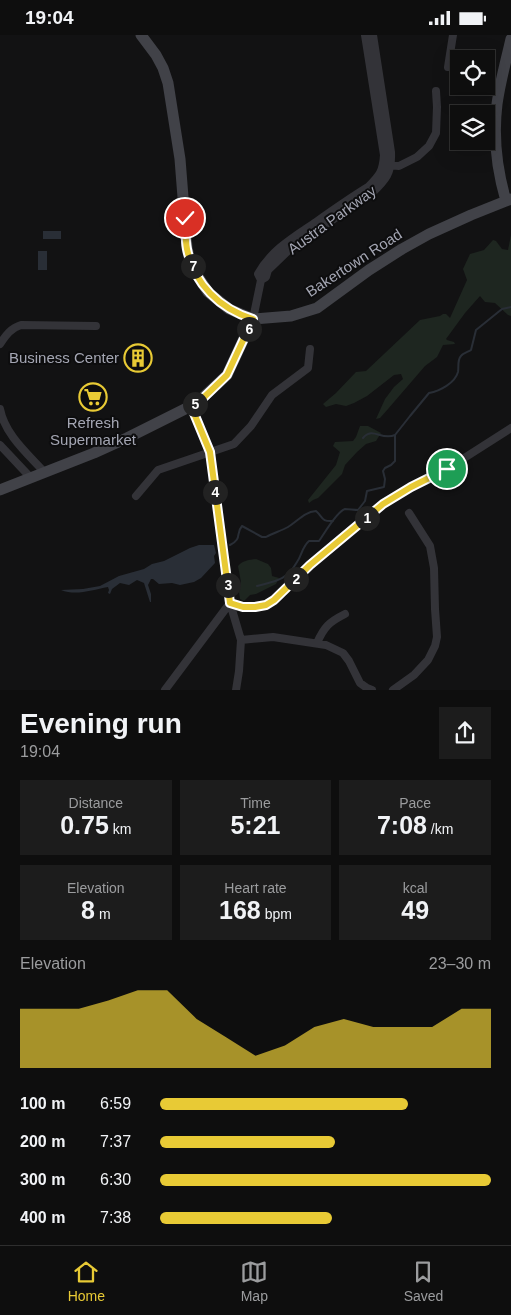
<!DOCTYPE html>
<html lang="en">
<head>
<meta charset="utf-8">
<style>
  :root { --surface:#0e0e0e; --page:#1c1c1c; --text:#f1f3f6; --muted:#9b9c9e; --line:#2e2e2e; --accent:#e8ca35 }
  body { margin:0; font-family:Arial,sans-serif; background:var(--page); color:var(--text); height:100vh; display:flex; flex-direction:column; font-size:19px; white-space:nowrap }
  * { box-sizing:border-box; margin:0 }
  p { font-size:16px; color:var(--muted) }
  .icon { flex:none; width:28px; height:28px; fill:none; stroke:currentColor; stroke-width:2; stroke-linecap:round; stroke-linejoin:round }
  .map { position:relative; height:655px; overflow:hidden }
  .side { display:flex; flex-direction:column; background:var(--surface); flex:1 }
  .side>* { flex:none }
  .controls { position:absolute; left:450px; top:15px; display:grid; gap:10px }
  .controls a { display:grid; place-items:center; width:45px; height:45px; border-radius:0px; background:var(--surface); box-shadow:0 5px 20px #0002,0 0 0 1px var(--line); font-size:25px }
  .pin { position:absolute; display:grid; place-items:center; width:42px; height:42px; color:#fff; margin:-21px; border:2px solid #fff; border-radius:50%; box-shadow:0 1px 5px #0007 }
  .km { position:absolute; width:25px; height:25px; margin:-12px; border-radius:50%; background:#222; color:#fff; font-size:14px; line-height:25px; text-align:center }
  .round { display:grid; place-items:center; flex:none; width:52px; height:52px; border-radius:0px; background:var(--page) }
  .overview { display:flex; align-items:center; justify-content:space-between; height:85px; padding:0 20px }
  h1 { font-size:28px; font-weight:700; line-height:38px }
  .figures { display:grid; grid-template-columns:repeat(3,1fr); gap:8px; height:85px; padding:5px 20px }
  .figures div { display:grid; align-content:center; border-radius:0px; background:var(--page); text-align:center }
  .figures b { font-size:25px; font-weight:700 }
  .figures small { font-size:14px; font-weight:400 }
  .figures p { font-size:14px }
  .chart { height:140px; padding:10px 20px }
  .chart p { display:flex; justify-content:space-between }
  .chart svg { width:100%; height:90px; margin-top:5px; fill:var(--accent); opacity:.7 }
  ul { padding:0 20px; list-style:none; font-size:16px }
  li { display:grid; grid-template-columns:80px 60px 1fr; align-items:center; height:38px }
  li i { height:12px; border-radius:6px; background:var(--accent) }
  .status { display:flex; justify-content:space-between; align-items:center; height:35px; padding:0 25px; background:var(--surface); direction:ltr }
  .status svg { height:14px; fill:currentColor }
  .dock { display:flex; justify-content:space-around; align-items:center; height:70px; border-top:1px solid var(--line); background:var(--surface); font-size:14px; color:var(--muted) }
  .dock a { display:grid; justify-items:center; gap:2px }
  .dock .active { color:var(--accent) }
  .map>svg:first-child { display:block }
  .green { fill:#1e2620 }
  .water { fill:#292e36 }
  .lines { fill:none; stroke-linecap:round; stroke-linejoin:round }
  .stream { stroke:#292e36; stroke-width:2 }
  .street { stroke:#333338; stroke-width:8 }
  .secondary { stroke:#414248; stroke-width:11 }
  .route-casing { stroke:#fff; stroke-width:10 }
  .route { stroke:#e8ca35; stroke-width:6 }
  .labels { text-anchor:middle; stroke-width:4; stroke-linejoin:round; paint-order:stroke }
  .street-label { font-size:15px; fill:#a4a6b3; stroke:#0d0d0e }
  .poi-label { font-size:15px; fill:#a4a6b3; stroke:#0d0d0e; text-anchor:end }
</style>
</head>
<body>
<div class="status"><b>19:04</b><svg viewBox="0 0 49 12"><path d="M0 12V9h3v3zM5 12V6h3v6zM10 12V3h3v9zM15 12V0h3v12zM26 1h20v11H26zM47 4h2v5h-2z"/></svg></div>
<div class="map">
<svg width="511" height="655" viewBox="0 0 511 655">
  <rect width="100%" height="100%" fill="#121213"/>
  <path class="green" d="M511,200V281L508,280L495,268L485,267L480,261L465,278L446,304L447,305L454,307L455,309L443,310L437,322L425,331L388,374L380,383L376,384L385,364L394,352L403,344L401,339L394,340L367,361L354,368L346,371L336,369L326,372L323,369L336,358L356,337L366,336L420,285L440,281L443,279H446L450,283L467,245L463,234L470,219L484,215L493,205L496,206L502,214L508,215Z
    M360,391H368L381,398L376,406L366,409L357,417L345,430L342,439L318,463L313,465L309,468L308,465L336,430L340,417L333,411L335,407L353,406L356,402Z
    M256,524L268,529L271,533L272,541L279,543L276,549L256,559L250,560L244,566L240,564L239,557L241,547L238,531C243,525 249,525 256,524Z"/>
  <path class="water" d="M43,196H61V204H43Z
    M38,216H47V235H38Z
    M199,510H214L216,518L214,521L215,528L201,543L194,547L180,550L172,548L159,549L153,544H151L148,550L151,559V567H150L144,548L137,545L129,550L120,548L112,554L110,559L108,558L109,555L108,552C92,555 76,561 61,555L83,554L100,551L119,541L144,534L152,529L164,526L190,513Z"/>
  <g class="lines">
    <path class="stream" d="M363,403C373,391 381,406 395,400
      M230,510C243,503 235,499 242,491L262,502H266C273,498 281,496 288,492C298,486 304,477 316,476C323,482 321,487 333,486
      M257,551C276,546 286,546 297,527C302,520 302,512 309,506H319C324,499 337,476 345,474C349,474 354,475 358,475L365,466L367,456L384,452L385,444L383,436L385,433L391,430L395,426V400L410,381L429,358C440,356 455,348 458,337C459,332 457,325 461,321C463,318 468,317 471,315L476,295L502,274L511,272"/>
    <path class="street" d="M448,32L453,0
      M388,130L399,131L417,122L429,111L436,98L437,72L436,56
      M261,245L266,242L268,235L291,213L371,159C386,145 392,138 391,117L373,0
      M253,284L261,245L258,239C271,215 294,202 316,187C333,175 350,163 368,152C380,140 383,136 384,120L365,0
      M0,309C6,300 11,293 21,290L96,291
      M191,371L210,417L230,568L241,605L239,636L236,655
      M0,374C5,400 28,419 45,438
      M0,410L31,443
      M136,461L158,435L234,409L251,391L272,360L308,333L310,314
      M230,568L243,572L255,571L266,570L274,565L310,530L383,469L411,452L447,434L511,393
      M241,605L273,602L326,610L343,618L349,626L360,648L367,653L372,655
      M317,608C324,592 329,587 345,579
      M165,655L230,568
      M393,655L414,640L428,625L435,611L437,602L435,574L434,533L430,511L409,478"/>
    <path class="secondary" d="M141,0L156,20L163,33L168,48L180,124L187,213L190,226L195,237L208,257L229,274L253,284L291,281L317,273L369,235L402,214L429,199L471,180L511,164
      M506,166C497,135 493,101 497,69C500,47 506,26 511,4
      M0,455L94,418L127,403L197,368L227,340L253,284"/>
  </g>
  <g class="lines">
    <g class="route-casing">
      <path id="route" d="M185,183C186,193 185,204 187,214C194,249 220,274 253,284L227,340L198,368L191,371L210,417L230,568L243,572H255L266,570L274,565L310,530L383,469L411,452L447,434"/>
    </g>
    <use href="#route" class="route"/>
  </g>
  <defs>
    <g id="building-ring" transform="scale(1.4375)"><circle r="9.5" fill="#0d0d0e" stroke="#e8ca35" stroke-width="1.5"/><path d="M-4-6H4V6H1V3H-1V6H-4ZM-2.5-4.3h1.7v1.8h-1.7ZM.8-4.3h1.7v1.8H.8ZM-2.5-1h1.7V.8h-1.7ZM.8-1h1.7V.8H.8Z" fill="#e8ca35"/></g>
    <g id="supermarket-ring" transform="scale(1.4375)"><circle r="9.5" fill="#0d0d0e" stroke="#e8ca35" stroke-width="1.5"/><path d="M-6-5.5h2.5l.6 2H6L4.5 2H-2.5L-4.4-4H-6ZM-1.5 3.2a1.3 1.3 0 1 0 .1 0ZM3 3.2a1.3 1.3 0 1 0 .1 0Z" fill="#e8ca35"/></g>
  </defs>
  <g fill-rule="evenodd">
    <use href="#building-ring" x="138" y="323"/>
    <use href="#supermarket-ring" x="93" y="362"/>
  </g>
  <g class="labels">
    <g class="street-label">
      <text transform="translate(332 185) rotate(-36)" y="5">Austra Parkway</text>
      <text transform="translate(354 228) rotate(-33)" y="5">Bakertown Road</text>
    </g>
    <g class="poi-label">
      <text x="119" y="328">Business Center</text>
      <text x="93" y="393" text-anchor="middle">Refresh<tspan x="93" dy="17">Supermarket</tspan></text>
    </g>
  </g>
</svg>
<div class="controls">
<a><svg class="icon" aria-label="locate" viewBox="0 0 24 24"><circle cx="12" cy="12" r="6"/><path d="M12 2v4M12 18v4M2 12h4M18 12h4"/></svg></a>
<a><svg class="icon" aria-label="layers" viewBox="0 0 24 24"><path d="M12 4l9 5-9 5-9-5zM3 14l9 5 9-5"/></svg></a>
</div>
<div class="pin" style="left:447px;top:434px;background:#1e9e55"><svg class="icon" aria-label="arrive" viewBox="0 0 24 24"><path d="M6 21V4h12l-3 4 3 4H6"/></svg></div>
<div class="pin" style="left:185px;top:183px;background:#d93025"><svg class="icon" aria-label="check" viewBox="0 0 24 24"><path d="M5 12l5 5 9-10"/></svg></div>
<b class="km" style="left:367px;top:483px">1</b>
<b class="km" style="left:296px;top:544px">2</b>
<b class="km" style="left:228px;top:550px">3</b>
<b class="km" style="left:215px;top:457px">4</b>
<b class="km" style="left:195px;top:369px">5</b>
<b class="km" style="left:249px;top:294px">6</b>
<b class="km" style="left:193px;top:231px">7</b>
</div>
<section class="side">
<div class="overview"><div><h1>Evening run</h1><p>19:04</p></div><a class="round"><svg class="icon" aria-label="share" viewBox="0 0 24 24"><path d="M12 15V3M7 8l5-5 5 5M5 13v7h14v-7"/></svg></a></div>
<div class="figures">
<div><p>Distance</p><b>0.75<small> km</small></b></div>
<div><p>Time</p><b>5:21</b></div>
<div><p>Pace</p><b>7:08<small> /km</small></b></div>
</div>
<div class="figures">
<div><p>Elevation</p><b>8<small> m</small></b></div>
<div><p>Heart rate</p><b>168<small> bpm</small></b></div>
<div><p>kcal</p><b>49</b></div>
</div>
<div class="chart"><p><span>Elevation</span>23–30 m</p>
<svg viewBox="0 0 160 44" preserveAspectRatio="none"><path d="M0 44V15L10 15L20 15L30 11L40 6L50 6L60 20L70 29L80 38L90 33L100 24L110 20L120 24L130 24L140 24L150 15L160 15V44z"/></svg>
</div>
<ul>
<li><b>100 m</b>6:59<i style="width:75%"></i></li>
<li><b>200 m</b>7:37<i style="width:53%"></i></li>
<li><b>300 m</b>6:30<i style="width:100%"></i></li>
<li><b>400 m</b>7:38<i style="width:52%"></i></li>
</ul>
</section>
<nav class="dock">
<a class="active"><svg class="icon" aria-label="home" viewBox="0 0 24 24"><path d="M3 11l9-7 9 7M6 9v11h12V9"/></svg>Home</a>
<a><svg class="icon" aria-label="map" viewBox="0 0 24 24"><path d="M3 6l6-2 6 2 6-2v14l-6 2-6-2-6 2zM9 4v14M15 6v14"/></svg>Map</a>
<a><svg class="icon" aria-label="saved" viewBox="0 0 24 24"><path d="M7 4h10v16l-5-4-5 4z"/></svg>Saved</a>
</nav>
</body>
</html>
